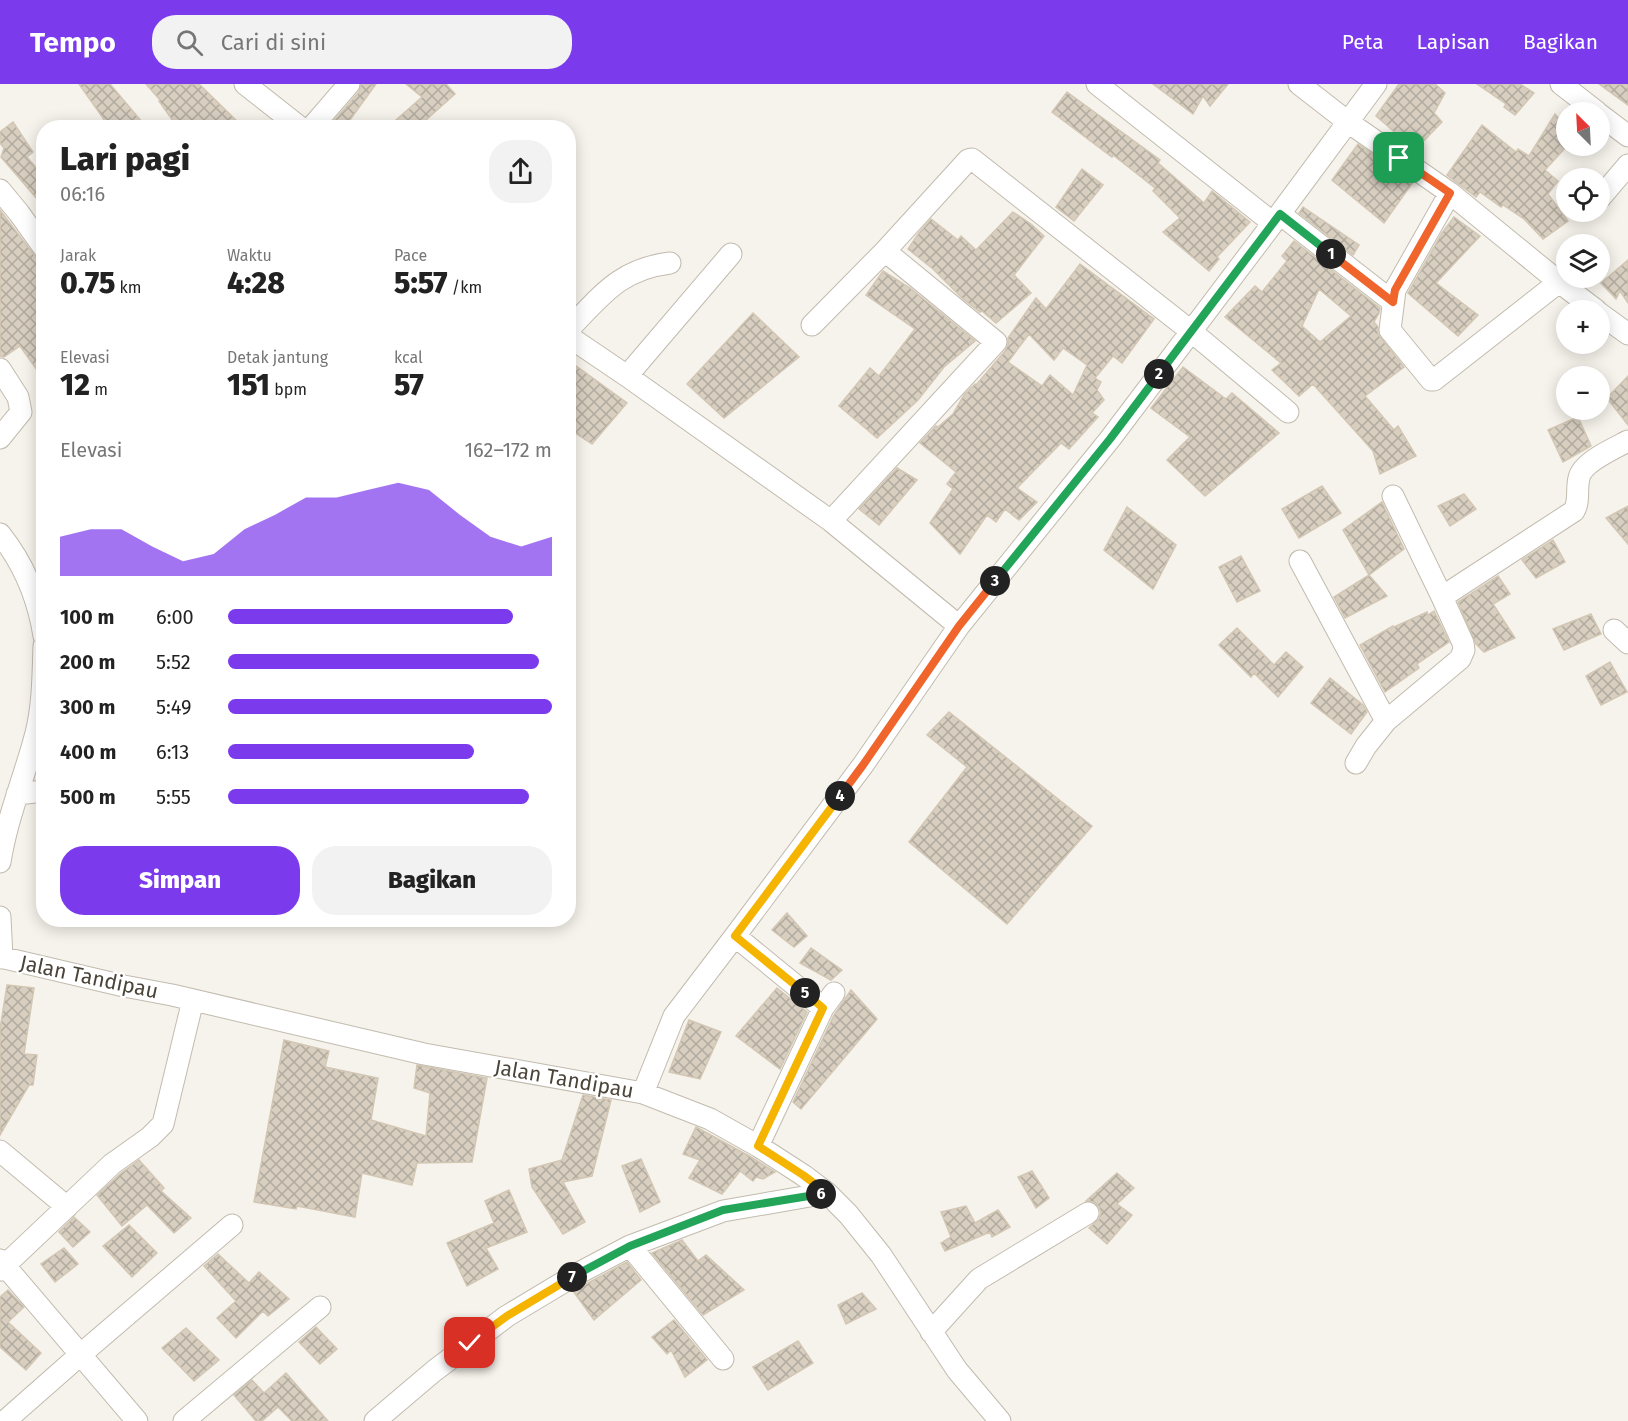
<!DOCTYPE html>
<html lang="id">
<head>
<meta charset="utf-8">
<style>
  :root { --surface:#fff; --page:#f2f2f2; --text:#222; --muted:#767676; --accent:#7c3aed }
  body { margin:0; font-family:"Fira Sans",sans-serif; background:var(--page); color:var(--text); height:100vh; display:flex; flex-direction:column; font-size:22px; white-space:nowrap }
  * { box-sizing:border-box; margin:0 }
  p { font-size:20px; color:var(--muted) }
  .icon { flex:none; width:33px; height:33px; fill:none; stroke:currentColor; stroke-width:2; stroke-linecap:round; stroke-linejoin:round }
  .map { position:relative; flex:1; overflow:hidden }
  .drawer { position:absolute; left:36px; top:36px; width:540px; height:807px; display:flex; flex-direction:column; background:var(--surface); border-radius:24px; box-shadow:0 3px 15px #0003 }
  .drawer>* { flex:none }
  .needle { width:39px; rotate:336deg }
  .buttons { position:absolute; left:1556px; top:18px; display:grid; gap:12px }
  .buttons a { display:grid; place-items:center; width:54px; height:54px; border-radius:50%; background:var(--surface); box-shadow:0 3px 15px #0003; font-size:30px }
  .pin { position:absolute; display:grid; place-items:center; width:51px; height:51px; color:#fff; margin:-26px; border-radius:12px; box-shadow:0 3px 9px #0006 }
  .km { position:absolute; width:30px; height:30px; margin:-15px; border-radius:50%; background:#222; color:#fff; font-size:16px; line-height:30px; text-align:center }
  .round { display:grid; place-items:center; flex:none; width:63px; height:63px; border-radius:24px; background:var(--page) }
  .headline { display:flex; align-items:center; justify-content:space-between; height:102px; padding:0 24px }
  h1 { font-size:33px; font-weight:800; line-height:45px }
  .stats { display:grid; grid-template-columns:repeat(3,1fr); gap:9px; height:102px; padding:6px 24px }
  .stats div { display:grid; align-content:center }
  .stats b { font-size:30px; font-weight:800 }
  .stats small { font-size:16px; font-weight:400 }
  .stats p { font-size:16px }
  .chart { height:168px; padding:12px 24px }
  .chart p { display:flex; justify-content:space-between }
  .chart svg { width:100%; height:108px; margin-top:6px; fill:var(--accent); opacity:.7 }
  .primary-button { display:flex; gap:12px; margin-top:auto; padding:12px 24px }
  .primary-button a { flex:1; height:69px; border-radius:24px; background:var(--accent); color:#fff; font-size:24px; font-weight:800; line-height:69px; text-align:center }
  .primary-button a+a { background:var(--page); color:var(--text) }
  ul { padding:0 24px; list-style:none; font-size:20px }
  li { display:grid; grid-template-columns:96px 72px 1fr; align-items:center; height:45px }
  li i { height:15px; border-radius:8px; background:var(--accent) }
  header { display:flex; align-items:center; gap:36px; box-sizing:border-box; height:84px; padding:0 30px; background:var(--accent); color:#fff }
  header strong { font-size:28px }
  nav { display:flex; gap:33px; margin-inline-start:auto; font-size:21px }
  .search { width:420px; height:54px; background:var(--page); display:flex; align-items:center; gap:15px; box-sizing:border-box; padding:0 21px; border-radius:24px; color:var(--muted); font-size:22px }
  .map>svg:first-child { display:block }
  .building { fill:url(#building-cross-hatch); stroke:#d3c7b4; stroke-width:1.5; fill-rule:evenodd }
  .lines { fill:none; stroke-linecap:round; stroke-linejoin:round }
  .minor-casing { stroke:#c2bbae; stroke-width:23 }
  .minor { stroke:#fff; stroke-width:21 }
  .split-1-casing { stroke:#fff; stroke-width:12 }
  .split-2-casing { stroke:#fff; stroke-width:12 }
  .split-3-casing { stroke:#fff; stroke-width:12 }
  .split-4-casing { stroke:#fff; stroke-width:12 }
  .split-5-casing { stroke:#fff; stroke-width:12 }
  .split-6-casing { stroke:#fff; stroke-width:12 }
  .split-7-casing { stroke:#fff; stroke-width:12 }
  .split-8-casing { stroke:#fff; stroke-width:12 }
  .split-1 { stroke:#f0652b; stroke-width:8 }
  .split-2 { stroke:#22a559; stroke-width:8 }
  .split-3 { stroke:#22a559; stroke-width:8 }
  .split-4 { stroke:#f0652b; stroke-width:8 }
  .split-5 { stroke:#f5b400; stroke-width:8 }
  .split-6 { stroke:#f5b400; stroke-width:8 }
  .split-7 { stroke:#22a559; stroke-width:8 }
  .split-8 { stroke:#f5b400; stroke-width:8 }
  .labels { text-anchor:middle; stroke-width:4.5; stroke-linejoin:round; paint-order:stroke }
  .street-label { font-size:21px; fill:#4b4439; stroke:#fff }
</style>
</head>
<body>
<header>
<strong>Tempo</strong>
<div class="search"><svg class="icon" aria-label="search" viewBox="0 0 24 24"><circle cx="10" cy="10" r="6"/><path d="M15 15l6 6"/></svg>Cari di sini</div>
<nav><a>Peta</a><a>Lapisan</a><a>Bagikan</a></nav>
</header>
<div class="map">
<svg width="1628" height="1337" viewBox="0 0 1628 1337">
  <defs>
    <pattern id="building-cross-hatch" width="8" height="8" patternUnits="userSpaceOnUse" patternTransform="scale(1.5)"><rect width="8" height="8" fill="#d8cfc1"/><path d="M0 0l8 8M0 8l8-8" fill="none" stroke="#b1aa9e"/></pattern>
  </defs>
  <rect width="100%" height="100%" fill="#f6f3ec"/>
  <path class="building" d="M79,0H110L147,44H110Z
    M146,0H199L244,44H178L159,17L160,16Z
    M361,0H376L344,44L332,39L359,8Z
    M406,0H446L455,10L417,44H387L422,13Z
    M1153,0H1228L1210,22L1203,12L1193,30Z
    M1399,0H1435L1445,9L1434,29L1442,38L1415,66L1376,32Z
    M1477,0H1520L1534,9L1515,31L1504,23L1506,20Z
    M1599,0H1628V21Z
    M1067,8L1160,76L1158,79L1204,119L1212,107L1250,138L1217,173L1219,175L1209,187L1163,148L1180,134L1153,107L1155,104L1113,71L1112,73L1052,28Z
    M1555,30L1566,43V63L1545,86L1558,97L1548,110L1568,137L1543,155L1524,135L1503,121L1501,123L1480,108L1476,113L1447,91L1482,41L1516,68L1518,65L1529,72Z
    M13,38L33,68L27,73L44,93V123L1,73L4,64L0,59V48Z
    M1358,60L1413,98L1384,139L1332,96Z
    M1082,85L1103,101L1074,137L1056,123Z
    M1303,123L1359,161L1353,171L1299,129Z
    M0,126L34,171L38,175L44,176V296L20,262L4,273L0,272Z
    M1013,128L1031,140L1044,152L1014,191L1031,209L996,239L982,227L980,228L962,214L933,185L908,165L918,150L931,135L958,156L961,152L976,166Z
    M1454,133L1480,152L1436,199L1478,231L1458,252L1408,209L1442,149Z
    M1294,157L1380,224L1379,229L1374,238L1378,243V250L1404,283L1365,312L1394,346L1398,342L1416,372L1380,390L1373,367L1313,300L1299,312L1272,286L1281,279L1225,233L1255,202L1262,208L1287,177L1282,172ZM1319,205L1351,232L1320,258L1302,242Z
    M1628,176V219L1620,207L1616,215L1601,199Z
    M1080,180L1154,235L1122,279L1113,272L1095,294L1101,298L1097,306L1104,316L1092,329L1098,333L1069,365L1061,359L1017,404L1037,418L1019,436L1005,425L996,438L987,431L960,470L930,439L953,405L947,400L956,388L920,359L936,342L938,343L953,330L964,311L975,300L976,301L1005,267L1008,261V254L1036,214L1046,225ZM1029,250L1054,276L1063,264L1087,281L1073,311L1050,291L1042,302L1008,278Z
    M883,187L910,204L975,257L944,283L918,316L877,354L839,322L870,284L879,292L915,245L866,211Z
    M753,229L799,273L724,334L687,300Z
    M568,276L627,319L592,360L568,344Z
    M1183,283L1226,315L1232,309L1279,349L1205,412L1167,376L1190,353L1151,324Z
    M1628,292V341L1607,314Z
    M1578,333L1591,362L1563,378L1548,346Z
    M897,384L917,396L879,441L859,425Z
    M1322,402L1341,429L1299,454L1282,425Z
    M1464,410L1476,425L1450,442L1438,422Z
    M1382,418L1404,465L1369,491L1343,446Z
    M1628,422V460L1606,434Z
    M1127,423L1176,461L1153,505L1104,466Z
    M1553,456L1565,478L1536,494L1522,476Z
    M1241,472L1260,507L1237,518L1219,483Z
    M1369,491L1387,512L1345,534L1334,513Z
    M1498,492L1510,510L1493,520L1515,554L1484,568L1476,560L1458,518Z
    M1434,527L1449,558L1417,580L1419,584L1385,608L1360,561L1393,542L1394,543L1427,528L1428,531Z
    M1591,530L1601,550L1564,566L1553,545Z
    M1237,544L1274,581L1286,568L1303,583L1278,613L1254,589L1251,593L1219,561Z
    M1610,578L1627,608L1601,621L1586,592Z
    M1330,594L1363,621L1367,628L1351,650L1311,619Z
    M949,628L1092,742L1007,840L909,758L967,683L927,651Z
    M787,829L807,852L794,863L772,846Z
    M811,864L842,886L831,896L800,879Z
    M7,901L34,904L24,970L37,971L33,1001H29L0,1051V945Z
    M777,904L807,928L780,985L736,952Z
    M851,906L877,935L801,1025L793,1018L834,931Z
    M689,936L721,948L700,995L669,988Z
    M284,956L329,967L325,983L378,994L371,1036L426,1052L430,1009L414,1004L417,981L487,994L472,1078L417,1079L412,1101L362,1089L355,1133L297,1122L296,1125L254,1118Z
    M583,1011L611,1016L592,1092L563,1098L585,1138L563,1150L532,1103L529,1085L562,1076Z
    M696,1043L751,1073L775,1088L763,1095L756,1093L753,1097L740,1087L722,1110L689,1094L700,1076L683,1070Z
    M641,1075L660,1118L640,1128L622,1082Z
    M139,1076L164,1104L161,1107L191,1134L174,1149L147,1121L122,1142L97,1111L120,1090Z
    M1032,1087L1049,1114L1036,1124L1018,1093Z
    M1117,1089L1134,1104L1117,1120L1132,1131L1107,1160L1089,1144L1099,1135L1101,1129L1099,1123L1094,1118L1086,1117Z
    M509,1106L527,1148L486,1164L498,1185L467,1202L447,1159L494,1139L485,1117Z
    M966,1122L975,1139L998,1126L1010,1143L992,1153L990,1148L945,1167L941,1159L951,1153L941,1128Z
    M74,1133L90,1148L73,1163L59,1148Z
    M129,1141L157,1169L132,1193L103,1162Z
    M682,1156L698,1177L706,1171L744,1206L703,1231L652,1169Z
    M64,1164L78,1180L55,1198L41,1180Z
    M218,1170L249,1199L259,1188L289,1215L268,1232L263,1227L236,1254L217,1234L236,1217L204,1182Z
    M627,1178L641,1196L594,1236L573,1207Z
    M8,1206L24,1223L8,1238L41,1269L26,1286L0,1263V1213Z
    M862,1209L876,1225L846,1240L838,1221Z
    M674,1236L707,1276L685,1293L671,1266L667,1270L652,1253Z
    M316,1243L337,1265L320,1280L299,1258Z
    M186,1244L219,1276L194,1297L162,1264Z
    M798,1257L813,1279L768,1306L753,1283Z
    M286,1289L328,1337H292L278,1323L262,1337H256L234,1311L252,1296L264,1309Z"/>
  <g class="lines">
    <g class="minor-casing">
      <path id="minor" d="M245,0L301,44
        M1097,0L1273,139
        M1299,0L1348,38L1450,109L1559,198L1596,226
        M1561,0L1597,28
        M1599,30L1628,52
        M311,44L349,0
        M0,106L19,129L44,164
        M1450,109L1395,206L1390,246L1431,296H1434L1559,198
        M1600,114L1628,81
        M1280,130L1393,218
        M1599,229L1628,250
        M812,241L885,167L968,76L972,75L1192,248L1288,328
        M568,246C602,211 620,185 670,179
        M568,252L627,292L831,437L959,542
        M0,285L18,313L21,328L0,354
        M627,292L731,170
        M831,437L996,258L885,167
        M0,450C24,480 38,514 44,552
        M1300,477L1386,637L1460,575L1464,566L1463,559L1442,513L1393,412
        M1442,513L1574,427C1580,417 1576,405 1579,394C1582,378 1615,364 1628,357
        M1614,546L1628,559
        M1356,679L1366,662L1386,637
        M17,710L44,707
        M0,778C7,733 25,692 36,649C43,622 43,590 44,562
        M0,833L2,874
        M735,852L823,924
        M0,873L124,902L172,911L424,970L643,1009L710,1035L758,1062L803,1091L827,1109L848,1130L881,1171L957,1286L1000,1337
        M643,1009L674,932L735,852L863,681L959,542L1110,355L1273,139L1376,0
        M758,1062L823,924L834,909
        M0,1067L67,1123
        M630,1162L723,1275
        M0,1176L137,1337
        M0,1186L112,1080L150,1053L163,1040L193,916
        M931,1248L979,1195L1088,1129
        M5,1337L80,1271L232,1141
        M184,1337L320,1223
        M375,1337L434,1287L507,1232L577,1190L630,1162L723,1127L827,1109"/>
    </g>
    <use href="#minor" class="minor"/>
  </g>
  <g class="lines">
    <g class="split-1-casing">
      <path id="split-1" d="M1331,170L1393,218L1395,206L1450,109L1399,74"/>
    </g>
    <g class="split-2-casing">
      <path id="split-2" d="M1159,290L1280,130L1331,170"/>
    </g>
    <g class="split-3-casing">
      <path id="split-3" d="M995,497L1110,355L1159,290"/>
    </g>
    <g class="split-4-casing">
      <path id="split-4" d="M840,712L863,681L959,542L995,497"/>
    </g>
    <g class="split-5-casing">
      <path id="split-5" d="M805,909L735,852L840,712"/>
    </g>
    <g class="split-6-casing">
      <path id="split-6" d="M805,909L823,924L758,1062L803,1091L827,1109L821,1110"/>
    </g>
    <g class="split-7-casing">
      <path id="split-7" d="M572,1193L630,1162L723,1126L821,1110"/>
    </g>
    <g class="split-8-casing">
      <path id="split-8" d="M470,1259L507,1232L572,1193"/>
    </g>
    <use href="#split-1" class="split-1"/>
    <use href="#split-2" class="split-2"/>
    <use href="#split-3" class="split-3"/>
    <use href="#split-4" class="split-4"/>
    <use href="#split-5" class="split-5"/>
    <use href="#split-6" class="split-6"/>
    <use href="#split-7" class="split-7"/>
    <use href="#split-8" class="split-8"/>
  </g>
  <g class="labels">
    <g class="street-label">
      <text transform="translate(89 893) rotate(12)" y="7">Jalan Tandipau</text>
      <text transform="translate(564 995) rotate(10)" y="7">Jalan Tandipau</text>
    </g>
  </g>
</svg>
<div class="buttons">
<a><svg class="needle" viewBox="-14 -14 28 28"><path d="M0-13l5 13h-10z" fill="#e53935"/><path d="M0 13l5-13h-10z" fill="#767676"/></svg></a>
<a><svg class="icon" aria-label="locate" viewBox="0 0 24 24"><circle cx="12" cy="12" r="6"/><path d="M12 2v4M12 18v4M2 12h4M18 12h4"/></svg></a>
<a><svg class="icon" aria-label="layers" viewBox="0 0 24 24"><path d="M12 4l9 5-9 5-9-5zM3 14l9 5 9-5"/></svg></a>
<a>+</a>
<a>−</a>
</div>
<div class="pin" style="left:1399px;top:74px;background:#1e9e55"><svg class="icon" aria-label="arrive" viewBox="0 0 24 24"><path d="M6 21V4h12l-3 4 3 4H6"/></svg></div>
<div class="pin" style="left:470px;top:1259px;background:#d93025"><svg class="icon" aria-label="check" viewBox="0 0 24 24"><path d="M5 12l5 5 9-10"/></svg></div>
<b class="km" style="left:1331px;top:170px">1</b>
<b class="km" style="left:1159px;top:290px">2</b>
<b class="km" style="left:995px;top:497px">3</b>
<b class="km" style="left:840px;top:712px">4</b>
<b class="km" style="left:805px;top:909px">5</b>
<b class="km" style="left:821px;top:1110px">6</b>
<b class="km" style="left:572px;top:1193px">7</b>
<section class="drawer">
<div class="headline"><div><h1>Lari pagi</h1><p>06:16</p></div><a class="round"><svg class="icon" aria-label="share" viewBox="0 0 24 24"><path d="M12 15V3M7 8l5-5 5 5M5 13v7h14v-7"/></svg></a></div>
<div class="stats">
<div><p>Jarak</p><b>0.75<small> km</small></b></div>
<div><p>Waktu</p><b>4:28</b></div>
<div><p>Pace</p><b>5:57<small> /km</small></b></div>
</div>
<div class="stats">
<div><p>Elevasi</p><b>12<small> m</small></b></div>
<div><p>Detak jantung</p><b>151<small> bpm</small></b></div>
<div><p>kcal</p><b>57</b></div>
</div>
<div class="chart"><p><span>Elevasi</span>162–172 m</p>
<svg viewBox="0 0 160 44" preserveAspectRatio="none"><path d="M0 44V28L10 25L20 25L30 32L40 38L50 35L60 25L70 19L80 12L90 12L100 9L110 6L120 9L130 19L140 28L150 32L160 28V44z"/></svg>
</div>
<ul>
<li><b>100 m</b>6:00<i style="width:88%"></i></li>
<li><b>200 m</b>5:52<i style="width:96%"></i></li>
<li><b>300 m</b>5:49<i style="width:100%"></i></li>
<li><b>400 m</b>6:13<i style="width:76%"></i></li>
<li><b>500 m</b>5:55<i style="width:93%"></i></li>
</ul>
<div class="primary-button"><a>Simpan</a><a>Bagikan</a></div>
</section>
</div>
</body>
</html>
